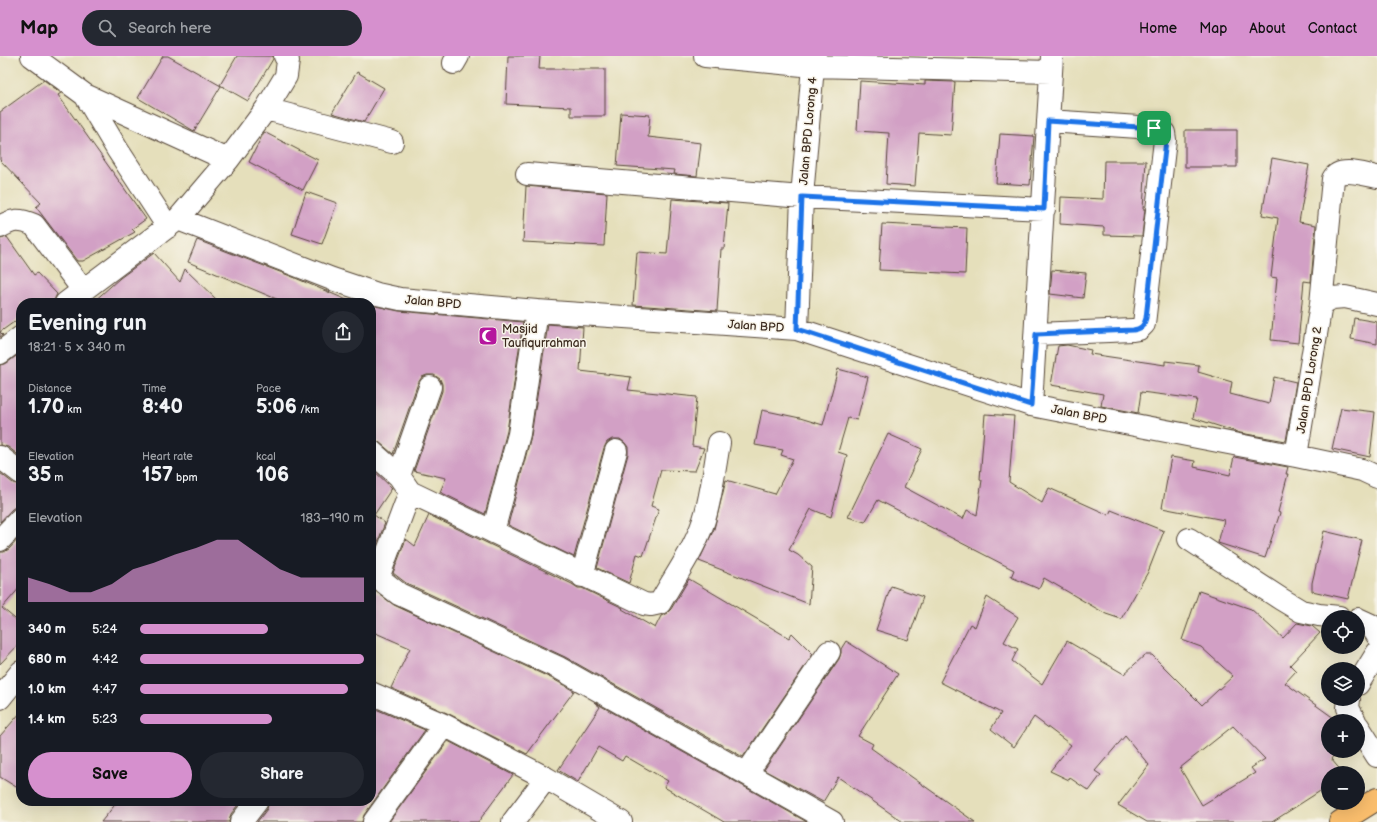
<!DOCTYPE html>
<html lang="en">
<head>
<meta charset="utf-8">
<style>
  :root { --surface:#171b24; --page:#242831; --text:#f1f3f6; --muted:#9ea1a6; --accent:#d690ce }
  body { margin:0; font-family:"Balsamiq Sans",sans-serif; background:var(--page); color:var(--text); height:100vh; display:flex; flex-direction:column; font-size:15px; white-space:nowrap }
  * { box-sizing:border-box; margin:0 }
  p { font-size:13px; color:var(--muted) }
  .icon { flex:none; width:22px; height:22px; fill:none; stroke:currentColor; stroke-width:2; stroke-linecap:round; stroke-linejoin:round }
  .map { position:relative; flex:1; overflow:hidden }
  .sheet { position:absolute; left:16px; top:242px; width:360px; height:508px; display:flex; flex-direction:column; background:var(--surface); border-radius:16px; box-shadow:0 4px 16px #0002 }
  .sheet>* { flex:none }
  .fabs { position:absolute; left:1321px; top:554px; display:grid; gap:8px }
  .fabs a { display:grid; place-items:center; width:44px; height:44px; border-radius:50%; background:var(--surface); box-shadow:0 4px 16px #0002; font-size:20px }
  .pin { position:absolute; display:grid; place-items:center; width:34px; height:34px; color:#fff; margin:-17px; border-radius:8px; box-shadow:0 2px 6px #0006 }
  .round { display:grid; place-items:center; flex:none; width:42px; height:42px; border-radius:21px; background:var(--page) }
  .summary { display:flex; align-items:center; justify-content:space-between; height:68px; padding:0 12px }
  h1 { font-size:22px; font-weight:800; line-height:30px }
  .figures { display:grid; grid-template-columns:repeat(3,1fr); gap:6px; height:68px; padding:4px 12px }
  .figures div { display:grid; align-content:center }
  .figures b { font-size:20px; font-weight:800 }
  .figures small { font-size:11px; font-weight:400 }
  .figures p { font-size:11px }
  .chart { height:112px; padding:8px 12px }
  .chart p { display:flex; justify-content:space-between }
  .chart svg { width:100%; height:72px; margin-top:4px; fill:var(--accent); opacity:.7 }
  .primary-button { display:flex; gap:8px; margin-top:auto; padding:8px 12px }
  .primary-button a { flex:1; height:46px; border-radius:24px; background:var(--accent); color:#111; font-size:16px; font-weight:800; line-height:46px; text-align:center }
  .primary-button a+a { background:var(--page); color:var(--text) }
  ul { padding:0 12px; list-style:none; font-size:13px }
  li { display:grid; grid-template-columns:64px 48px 1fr; align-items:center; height:30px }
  li i { height:10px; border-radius:5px; background:var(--accent) }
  header { display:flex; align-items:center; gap:24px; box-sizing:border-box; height:56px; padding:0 20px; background:var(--accent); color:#111 }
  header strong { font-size:19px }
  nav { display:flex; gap:22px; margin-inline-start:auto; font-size:14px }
  .search { width:280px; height:36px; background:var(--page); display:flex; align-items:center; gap:10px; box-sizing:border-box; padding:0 14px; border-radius:22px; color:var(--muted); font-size:15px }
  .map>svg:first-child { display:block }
  .building { fill:#d2a0c5; fill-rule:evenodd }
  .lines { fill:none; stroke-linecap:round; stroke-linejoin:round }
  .minor-casing { stroke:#544536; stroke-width:24 }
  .major-casing { stroke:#544536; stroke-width:24 }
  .minor { stroke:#fff; stroke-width:22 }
  .major { stroke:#fabe6d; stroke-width:22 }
  .route-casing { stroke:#fff; stroke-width:8 }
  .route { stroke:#1a73e8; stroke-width:5 }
  .labels { text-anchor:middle; stroke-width:3; stroke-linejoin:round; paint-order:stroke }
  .street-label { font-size:12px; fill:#3b2a1e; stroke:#f7f3e8 }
  .poi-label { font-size:12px; fill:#3b2a1e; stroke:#f7f3e8; text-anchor:start }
</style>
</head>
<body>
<header>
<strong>Map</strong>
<div class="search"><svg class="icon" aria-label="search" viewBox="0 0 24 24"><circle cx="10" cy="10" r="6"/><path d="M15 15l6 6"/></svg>Search here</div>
<nav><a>Home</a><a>Map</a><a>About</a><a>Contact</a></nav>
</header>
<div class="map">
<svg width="1377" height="766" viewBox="0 0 1377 766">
  <rect width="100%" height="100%" fill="#f7f3e8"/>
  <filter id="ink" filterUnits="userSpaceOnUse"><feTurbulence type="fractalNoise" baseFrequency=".025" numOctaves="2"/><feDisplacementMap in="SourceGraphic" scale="8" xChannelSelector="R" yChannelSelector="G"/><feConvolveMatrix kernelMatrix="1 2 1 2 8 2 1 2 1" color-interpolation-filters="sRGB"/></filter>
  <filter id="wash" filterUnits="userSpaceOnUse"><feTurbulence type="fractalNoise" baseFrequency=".012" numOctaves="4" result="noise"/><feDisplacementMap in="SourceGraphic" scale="16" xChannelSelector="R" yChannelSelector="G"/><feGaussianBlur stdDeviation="0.9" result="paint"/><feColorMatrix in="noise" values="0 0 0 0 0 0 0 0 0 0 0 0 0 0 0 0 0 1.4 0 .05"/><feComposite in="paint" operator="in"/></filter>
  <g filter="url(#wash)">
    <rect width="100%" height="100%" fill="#e5dfbb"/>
    <g id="blocks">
      <path class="building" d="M163,0H168L221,30L194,75L138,42Z
        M237,0H273V3L248,45L220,29Z
        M508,0H540L539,13H605V60H571V51L506,48Z
        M357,16L384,32L364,66L332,57Z
        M44,24L61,37L58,39L146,163L132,173L135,176L83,205H77L36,151L41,147L0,104V56Z
        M860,25L925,29V25L955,26L951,79L919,77L915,130L886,128L889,77L857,75Z
        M621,57L650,59L648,81L701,87L697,120L674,118L675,114L617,110Z
        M1185,74H1237V111H1185Z
        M264,76L318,104L303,134L249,106Z
        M1000,78L1034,80L1030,129L996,127Z
        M1272,102L1309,109L1299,166L1316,169L1311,226L1304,225L1298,287L1271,284L1277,222L1271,221L1278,162L1262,159Z
        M1104,105H1146L1143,153H1145L1142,180L1104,179V171L1060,168L1061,141L1103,143Z
        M526,130L607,137L604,190L523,186Z
        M306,136L337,147L322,188L292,178Z
        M672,143L728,147L724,193H721L717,255L633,249L637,196L667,198Z
        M882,168L967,172L965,218L879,214Z
        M7,181L34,219L37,217L57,238L55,242L54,247H21V261L0,276L3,279L0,281V183Z
        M197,184L293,221L354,247H286L188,206Z
        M154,197L180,226L185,213L220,247H92L120,222Z
        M1052,214L1086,217L1083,242L1050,238Z
        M371,249L399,255L523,266L507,375L485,458L440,436L446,422L414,415L442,335V328L440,323L434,319H427L422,321L418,327L393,398L379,386L371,383Z
        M1354,262L1377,266V288L1351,283Z
        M548,268L583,271L580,315L631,321L628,334L697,341L692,390L704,392L695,415L661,414L651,450L659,453L643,500L637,498L629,527L597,512L628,398V391L625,387L620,383H612L607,386L604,392L574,501L508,469L531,380Z
        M1067,289L1091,294L1090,298L1165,309V305L1199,309L1198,316L1232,326L1230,338L1269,348L1274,321L1296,326L1286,385L1240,377L1193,362L1197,343L1141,336L1138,357L1101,350L1103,338L1051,329L1058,290Z
        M16,300L21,307V401L8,391L0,389V309L7,307Z
        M838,313L868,321L857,364L848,362L838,396L847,399L831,461L811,453L789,494L798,499L812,511L809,548L699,505L714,473L726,424L775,438L793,403L781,399L783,394L755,389L762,354L800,362L823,369Z
        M1341,352L1375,356L1370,401L1332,393Z
        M985,358L1014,360L1009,426L1042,447L1049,432L1109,459L1111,454L1164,475L1148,516L1121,563L1106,558L1044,522L1039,533L1011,521L1014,514L878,444L865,466L848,461L888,378L922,393L904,431L963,463L967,454L977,459L982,424L980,423Z
        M1171,401L1195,405L1194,411L1230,419L1234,401L1288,411L1286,418H1288L1278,456L1280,457L1265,502L1218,487L1224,464L1162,452Z
        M371,412L392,432L374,459L385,467L373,499L371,497Z
        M0,417L13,427L21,429V450H17L12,453L0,466Z
        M429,459L572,528L578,532H582L623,552L622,553L655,572L661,560L667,557L671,553L689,523L789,582L792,577L813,598L743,701L565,601L406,527L393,517L406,483L415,490Z
        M1324,475L1362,484L1348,543L1312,535V527Z
        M21,480V530L2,552L21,568V586L0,608V496H4L9,493Z
        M891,530L923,541L908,584L876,574Z
        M375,535L394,549L553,623L574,635L527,698L449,658L391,632L410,592L371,575V544Z
        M1199,535L1251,553L1283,582L1297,567L1312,570L1320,577L1290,609L1296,615L1285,627L1338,665H1328V695H1337L1331,703L1343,717H1328V730L1272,766H1147L1118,749L1149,709L1125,680L1095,715L1101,719L1089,735L1070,722L1069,724L1050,715L1071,689L1034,661L1014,691L991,673L1001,657L940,626L970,568L975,571L987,541L1018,561L1004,586L1018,593L1012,605L1042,628L1067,585L1124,618L1145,599H1152L1202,649L1233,620L1201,591L1182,584ZM1233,670L1265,703L1251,712L1255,717L1202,749L1180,712Z
        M846,585L898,618L858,680L873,688L871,692L975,766H903L838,721L823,746L764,714L839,603L841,597V593Z
        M594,646L807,766H724L664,731L668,725L625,700L622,705L598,691L578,726L558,714L600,651Z
        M371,651L425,674L364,759L362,766H257L267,753L269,745H371Z
        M21,656V734L0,721V680Z
        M448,685L513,719L478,766H389Z
        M118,745H241L231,758L229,766H101Z"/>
    </g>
  </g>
  <g filter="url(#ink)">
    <use href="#blocks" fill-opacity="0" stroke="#544536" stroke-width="1"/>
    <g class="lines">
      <g class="minor-casing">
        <path id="minor" d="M32,0L85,39L228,104
          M705,0L813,10L802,141L797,273
          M815,0L813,10L1051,16
          M454,7L458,0
          M85,39L117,93L168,171
          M266,53L392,86
          M527,118L802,141L1044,153
          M178,163L332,223L377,238L400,243L537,255L797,273L1031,349L1296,400L1362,414L1377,421
          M0,171C13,163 20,163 34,169L83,234
          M66,247L178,163L228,104L266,53L286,20L288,5L285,0
          M1321,248L1332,242L1345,241L1377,248
          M1036,278L1133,274L1139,273L1144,268L1165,84L1164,77L1160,74L1154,72L1048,65
          M0,297L21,281
          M1031,349L1052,0
          M371,395L399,420L410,436L644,548L651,549L660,547C676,518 698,489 706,457C712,434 715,410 719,387
          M1296,400L1321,248L1333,123C1340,110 1365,119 1377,121
          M0,401L21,417
          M399,420L430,331
          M493,476L519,378L537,255
          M1189,483L1281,543L1301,555L1319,559L1339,561
          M0,484L21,462
          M371,516L399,538L559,612L832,766
          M582,520L616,395
          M378,522L410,436
          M1358,563L1371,569L1377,579
          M1358,628L1377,597
          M371,637L444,669L546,722L621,766
          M0,642L21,616
          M1349,643L1348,652L1355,665
          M1358,670L1377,700
          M747,717L829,596
          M241,766L257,745
          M374,766L444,669
          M513,766L546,722"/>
      </g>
      <g class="major-casing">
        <path id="major" d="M1340,766L1377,743"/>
      </g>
      <use href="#minor" class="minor"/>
      <use href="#major" class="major"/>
    </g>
  </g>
  <g class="lines" filter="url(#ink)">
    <g class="route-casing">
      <path id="route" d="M1048,65L1154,72L1160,74L1164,77L1166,84L1146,262C1144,270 1141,273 1133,274L1036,278L1031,349L797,273L802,141L1044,153Z"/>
    </g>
    <use href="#route" class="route"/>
  </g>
  <defs>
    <g id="mosque-square" transform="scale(1)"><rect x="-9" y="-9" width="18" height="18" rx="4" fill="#b5179e" stroke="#f7f3e8"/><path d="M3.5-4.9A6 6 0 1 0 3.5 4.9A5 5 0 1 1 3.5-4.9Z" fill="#fff"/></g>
  </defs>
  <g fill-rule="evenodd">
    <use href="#mosque-square" x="488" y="280"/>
  </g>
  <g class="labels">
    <g class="street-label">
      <text transform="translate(808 75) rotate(-85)" y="4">Jalan BPD Lorong 4</text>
      <text transform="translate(433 246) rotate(5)" y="4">Jalan BPD</text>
      <text transform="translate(756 270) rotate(4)" y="4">Jalan BPD</text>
      <text transform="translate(1309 324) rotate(-81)" y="4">Jalan BPD Lorong 2</text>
      <text transform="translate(1079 358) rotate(11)" y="4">Jalan BPD</text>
    </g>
    <g class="poi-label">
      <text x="502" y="277">Masjid<tspan x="502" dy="14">Taufiqurrahman</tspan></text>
    </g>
  </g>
</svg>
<div class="fabs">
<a><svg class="icon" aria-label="locate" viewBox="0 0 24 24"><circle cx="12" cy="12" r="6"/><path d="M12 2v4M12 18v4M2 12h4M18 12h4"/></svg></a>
<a><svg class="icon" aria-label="layers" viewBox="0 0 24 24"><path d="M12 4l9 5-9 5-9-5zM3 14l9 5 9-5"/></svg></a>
<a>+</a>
<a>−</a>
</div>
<div class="pin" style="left:1154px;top:72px;background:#1e9e55"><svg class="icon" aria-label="arrive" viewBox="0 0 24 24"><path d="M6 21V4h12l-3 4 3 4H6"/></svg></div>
<section class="sheet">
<div class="summary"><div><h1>Evening run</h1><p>18:21 · 5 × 340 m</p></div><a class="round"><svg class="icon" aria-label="share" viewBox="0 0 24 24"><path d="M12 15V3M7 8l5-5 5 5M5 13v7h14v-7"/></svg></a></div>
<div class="figures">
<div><p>Distance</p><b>1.70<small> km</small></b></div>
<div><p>Time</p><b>8:40</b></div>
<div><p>Pace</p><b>5:06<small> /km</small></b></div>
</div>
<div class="figures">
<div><p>Elevation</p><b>35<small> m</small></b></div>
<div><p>Heart rate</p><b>157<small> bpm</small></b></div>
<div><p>kcal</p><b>106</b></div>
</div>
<div class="chart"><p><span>Elevation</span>183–190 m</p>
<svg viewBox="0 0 160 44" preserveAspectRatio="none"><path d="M0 44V29L10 33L20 38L30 38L40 33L50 24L60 20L70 15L80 11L90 6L100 6L110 15L120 24L130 29L140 29L150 29L160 29V44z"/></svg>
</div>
<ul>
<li><b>340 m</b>5:24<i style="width:57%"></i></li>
<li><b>680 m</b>4:42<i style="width:100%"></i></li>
<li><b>1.0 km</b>4:47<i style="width:93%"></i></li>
<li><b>1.4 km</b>5:23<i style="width:59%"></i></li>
</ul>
<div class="primary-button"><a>Save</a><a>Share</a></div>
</section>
</div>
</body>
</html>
